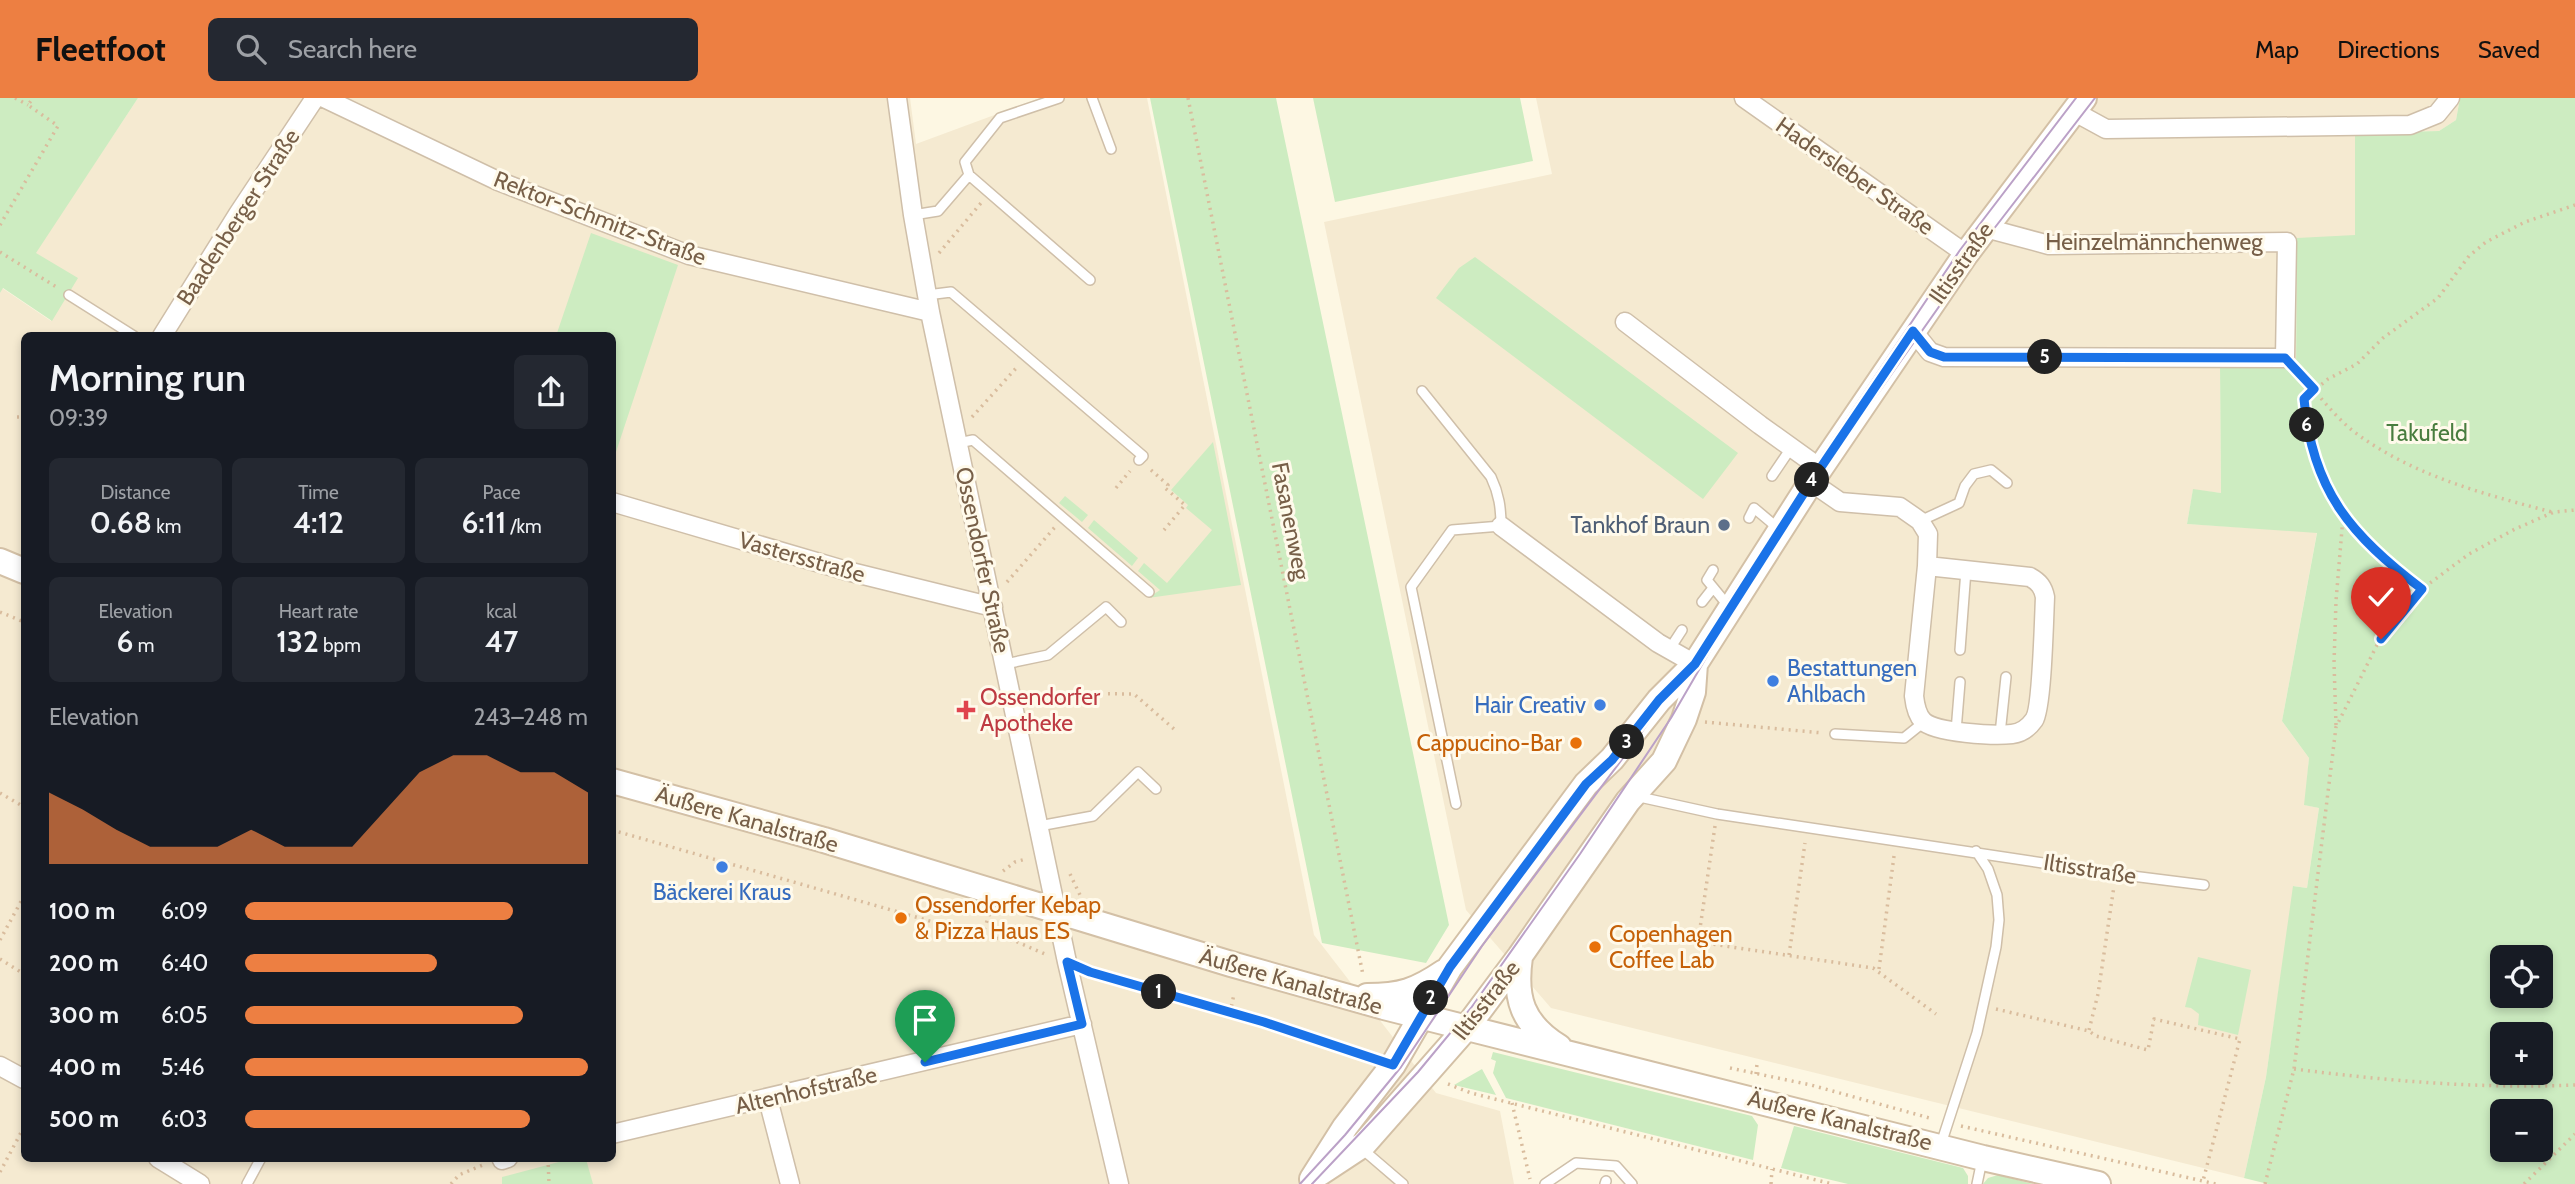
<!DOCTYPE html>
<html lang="en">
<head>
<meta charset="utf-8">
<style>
  :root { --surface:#171b24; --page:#242831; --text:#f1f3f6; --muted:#9ea1a6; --accent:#ed7f42 }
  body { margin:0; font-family:Cabin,sans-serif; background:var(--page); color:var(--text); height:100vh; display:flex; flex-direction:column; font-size:26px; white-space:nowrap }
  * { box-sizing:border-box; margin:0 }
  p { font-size:23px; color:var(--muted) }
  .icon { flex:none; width:38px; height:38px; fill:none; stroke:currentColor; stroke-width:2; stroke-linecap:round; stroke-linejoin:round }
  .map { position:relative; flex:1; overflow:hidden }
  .details { position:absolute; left:21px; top:234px; width:595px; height:830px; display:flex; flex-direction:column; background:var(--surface); border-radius:10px; box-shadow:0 4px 10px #0003 }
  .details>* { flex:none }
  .fabs { position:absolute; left:2490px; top:847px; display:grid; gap:14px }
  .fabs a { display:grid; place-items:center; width:63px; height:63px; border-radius:10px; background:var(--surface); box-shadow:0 4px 10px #0003; font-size:35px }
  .pin { position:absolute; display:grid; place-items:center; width:60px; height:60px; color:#fff; margin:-72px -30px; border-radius:50% 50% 50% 0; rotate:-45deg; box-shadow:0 0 7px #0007 }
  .pin .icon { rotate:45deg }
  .km { position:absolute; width:35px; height:35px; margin:-18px; border-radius:50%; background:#222; color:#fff; font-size:19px; line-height:35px; text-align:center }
  .round { display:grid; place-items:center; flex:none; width:74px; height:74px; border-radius:10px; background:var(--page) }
  .head { display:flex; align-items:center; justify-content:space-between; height:119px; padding:0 28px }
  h1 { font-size:38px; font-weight:600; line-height:52px }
  .stats { display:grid; grid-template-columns:repeat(3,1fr); gap:10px; height:119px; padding:7px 28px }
  .stats div { display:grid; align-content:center; border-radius:10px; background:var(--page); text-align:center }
  .stats b { font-size:30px; font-weight:600 }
  .stats small { font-size:19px; font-weight:400 }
  .stats p { font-size:19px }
  .chart { height:196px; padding:14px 28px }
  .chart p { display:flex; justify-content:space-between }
  .chart svg { width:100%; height:126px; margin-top:7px; fill:var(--accent); opacity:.7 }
  ul { padding:0 28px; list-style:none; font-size:23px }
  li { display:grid; grid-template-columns:112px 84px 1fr; align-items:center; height:52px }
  li i { height:18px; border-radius:9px; background:var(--accent) }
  header { display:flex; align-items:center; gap:42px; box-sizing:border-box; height:98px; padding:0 35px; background:var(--accent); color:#111 }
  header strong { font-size:33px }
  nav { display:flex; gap:38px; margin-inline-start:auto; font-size:24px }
  .search { width:490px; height:63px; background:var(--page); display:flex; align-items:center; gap:18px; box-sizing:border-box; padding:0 24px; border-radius:10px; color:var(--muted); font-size:26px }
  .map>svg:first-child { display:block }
  .residential { fill:#f5ead1; fill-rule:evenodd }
  .green { fill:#cdecc1; fill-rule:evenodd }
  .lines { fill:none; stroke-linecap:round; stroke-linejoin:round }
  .lane-casing { stroke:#cfbfa9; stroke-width:12 }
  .street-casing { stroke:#cfbfa9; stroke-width:21 }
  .secondary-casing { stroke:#d3c0a6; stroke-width:28 }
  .path { stroke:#d9bc9d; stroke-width:3.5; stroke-dasharray:2 5; stroke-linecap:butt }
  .lane { stroke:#fff; stroke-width:9 }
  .street { stroke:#fff; stroke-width:18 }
  .secondary { stroke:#fff; stroke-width:24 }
  .tram { stroke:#bba1c7; stroke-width:2 }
  .route-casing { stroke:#fff; stroke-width:14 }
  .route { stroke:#1a73e8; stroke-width:9 }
  .service-dot { fill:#5c6f8a; stroke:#fffaeb; stroke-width:2.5 }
  .shop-dot { fill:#3f7fe0; stroke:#fffaeb; stroke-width:2.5 }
  .health-dot { fill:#e0444e; stroke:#fffaeb; stroke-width:2.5 }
  .food-dot { fill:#e8710a; stroke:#fffaeb; stroke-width:2.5 }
  .labels { text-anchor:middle; stroke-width:6; stroke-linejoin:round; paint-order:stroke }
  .street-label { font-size:23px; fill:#775f48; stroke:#fffaeb }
  .park-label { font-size:23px; fill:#497d3f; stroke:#fffaeb }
  .service-label { font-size:23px; fill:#4e5e75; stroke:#fffaeb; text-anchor:end }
  .shop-label { font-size:23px; fill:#366cbe; stroke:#fffaeb; text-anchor:start }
  .health-label { font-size:23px; fill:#be3a42; stroke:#fffaeb; text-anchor:start }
  .food-label { font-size:23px; fill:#c56008; stroke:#fffaeb; text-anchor:start }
</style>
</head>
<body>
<header>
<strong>Fleetfoot</strong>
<div class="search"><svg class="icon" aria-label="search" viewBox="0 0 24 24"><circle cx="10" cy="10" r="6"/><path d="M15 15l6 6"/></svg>Search here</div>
<nav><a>Map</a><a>Directions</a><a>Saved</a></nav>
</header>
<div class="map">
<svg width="2575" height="1086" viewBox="0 0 2575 1086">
  <rect width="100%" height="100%" fill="#fdf7e3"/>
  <path class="residential" d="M138,0H910L916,46L1040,0H1147L1314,837L1436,995L1500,1013L1514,1086H0V195L2,190L51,223L35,155ZM24,238H612V1060H24Z
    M1536,0H2460L2456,22L2439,33L2355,35V138L2297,141L2296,268H2220L2221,395L2193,392L2187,426L2317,434L2282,623L2309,660L2305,707L2319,710L2307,790L2294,788L2266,979L2244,1080L1551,910L1466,812L1324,124L1552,76Z"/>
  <path class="green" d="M0,0H138L36,155L78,180L52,223L3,190L0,195Z
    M1150,0H1276L1449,827L1426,865L1322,845Z
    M1313,0H1520L1533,63L1335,104Z
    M2460,0H2575V1086H2268L2244,1080L2266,979L2293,788L2307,790L2319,710L2304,707L2309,660L2282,623L2317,435L2187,426L2193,391L2221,395L2220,268H2296L2297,140L2355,137V35L2439,33L2456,22ZM2502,859H2541V898H2502ZM2502,936H2541V975H2502ZM2502,1013H2541V1052H2502Z
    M591,135L678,167L613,363L612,238H556Z
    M1475,159L1738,355L1703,401L1436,200L1459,170Z
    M1213,344L1241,487L1148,500L1160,492L1138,473L1144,465L1167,485L1212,432L1186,410L1188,407L1171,392Z
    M1065,398L1088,417L1082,424L1059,405Z
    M1094,422L1138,460L1132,468L1088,430Z
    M2198,859L2251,872L2238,937L2198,927L2199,916L2191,910L2185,909Z
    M1493,954L1752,1018L1758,1027L1753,1062L1506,1000L1493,975L1496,963L1491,961Z
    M1482,971L1496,997L1454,987Z
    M1794,1028L1963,1070L1968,1078V1086H1848L1781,1070Z
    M570,1061H586L593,1086H502V1079Z
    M1998,1077L2033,1086H1983L1988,1080Z"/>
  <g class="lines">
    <g class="lane-casing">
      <path id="lane" d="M1092,0L1111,51
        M969,77L965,64L1000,20L1059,0
        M913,117L938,113L969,77L1090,182
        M69,197L134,238
        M927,197L951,194L1143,358L1139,362
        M1422,293L1491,379C1499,396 1501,410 1501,428L1452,432L1411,489L1456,706
        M958,345L973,342L1149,494
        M1772,378L1791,350
        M1749,420L1754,410L1779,431
        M1920,423L1959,405L1965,388L1974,376L1991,372L2007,385
        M1713,472L1707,482L1730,510
        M1702,504L1713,490
        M1669,552L1682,532
        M1960,552L1966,472
        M1005,566L1048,557L1106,509L1121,524
        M1956,633L1960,584
        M1835,636L1904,640L1924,624
        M2000,636L2006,579
        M1635,698L1717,716L2116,776L2204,787
        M1039,728L1093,718L1138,674L1156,691
        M1941,1046L1977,935L1996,849L1999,822L1997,797L1988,771L1976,753
        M1361,1050L1403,1086
        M247,1086L261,1060
        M1545,1086L1576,1065L1616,1068L1632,1086
        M1605,1086L1606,1083
        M1977,1086L1982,1062"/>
    </g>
    <g class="street-casing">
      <path id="street" d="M324,0L498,83L689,157L930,214
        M897,0L913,117L930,214L1067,864L1119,1086
        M1744,0L1966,156
        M2073,13L2106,31L2410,27L2437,16L2450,0
        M1625,224L1760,327L1820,370
        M1913,233L1930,254L1944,259L2285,260L2287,144L2049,147L1993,132L1986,128
        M162,238L238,116L315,0
        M1811,384L1840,404L1900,409L1920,423L1928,436L1927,468L1914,598C1915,607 1917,617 1923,623C1935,635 1995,638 2012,636C2021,635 2029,629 2034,622C2042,611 2044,520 2045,499C2043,489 2039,484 2030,479L1927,468
        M612,404L847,473L993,509
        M1501,428L1658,545L1695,566
        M0,968L24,981
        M768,1001L790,1086
        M612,1036L1082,926
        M158,1060L200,1086
        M502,1062L508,1060"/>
    </g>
    <g class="secondary-casing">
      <path id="secondary" d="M0,463L24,473
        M612,683L824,742L1231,866L1384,909L1983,1060L2098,1086
        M1520,859C1514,900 1522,926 1559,949
        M1367,898C1401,898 1416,893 1444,874
        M1320,1075L1364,1046L1467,929L1520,858L1628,703L1664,663L1684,621L1693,594L1695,566
        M1312,1081L1345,1029L1393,967L1450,869L1586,686L1612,661L1659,602L1695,566L1811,384L1966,156L2084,0"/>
    </g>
    <path class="path" d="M15,0L28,7
      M1188,0L1363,877
      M0,127L58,28L28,7L33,0
      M0,154L58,190
      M939,155L981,105
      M2298,274C2316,293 2332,316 2353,333C2411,377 2483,396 2552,414
      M17,319H24
      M972,319L1018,268
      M1151,372L1168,387L1165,390L1185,407L1164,432
      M1116,390L1130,373
      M2343,419C2366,447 2393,469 2422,491
      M1007,484L1055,429
      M0,514L24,524
      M1031,595L1134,596L1174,631
      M1705,624L1823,635
      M2336,627L2334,565L2336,503L2343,419L2322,379L2307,335L2304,301L2328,281L2357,266L2383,240L2438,200L2469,158L2486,144L2525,124L2575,107
      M0,695L24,709
      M1715,728L1698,844L1873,870L1936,916
      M612,732L982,838L1015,843L1045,856
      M1003,773L1015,764L1026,761
      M1070,776L1080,797
      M982,838L990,814
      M0,842L24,798
      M1789,857L1805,745
      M0,861L24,876
      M1879,871L1894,758
      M1088,873L1264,924L1372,960
      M1996,911L2089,933L2096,938L2148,952L2154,921L2240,941L2203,1083
      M1230,915L1234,896
      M2089,932L2098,896L2114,788
      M1730,970L1811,987L1933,1021
      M2294,971C2388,983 2481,991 2575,987
      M1756,976L1757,966
      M1448,986L1471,995L1832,1086
      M1512,1005L1530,1081
      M1961,1028L2216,1086
      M548,1060L549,1086
      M0,1074L24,1029
      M451,1086L459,1077L485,1066
      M1771,1086L1772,1071
      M2265,1086L2294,971L2336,629L2380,541L2422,491L2469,456L2515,431L2554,414L2575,412
      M2524,1086L2575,1036"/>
    <use href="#lane" class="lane"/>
    <use href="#street" class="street"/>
    <use href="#secondary" class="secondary"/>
    <path class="tram" d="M1811,374L1960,152L2076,0
      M1300,1086L1345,1037L1401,969L1482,848L1635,644L1690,564L1743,480
      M1312,1086L1418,974L1471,910L1580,756L1671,620L1721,534L1814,386L1993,132L2095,0"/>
  </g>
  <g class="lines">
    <g class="route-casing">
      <path id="route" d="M925,964L1082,926L1067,864L1090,874L1264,924L1393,967L1450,869L1586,686L1612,662L1659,602L1695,566L1811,384L1913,233L1930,254L1944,259L2285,260L2314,291L2304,301C2312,392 2351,438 2422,491L2381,541"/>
    </g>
    <use href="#route" class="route"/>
  </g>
  <circle class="service-dot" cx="1724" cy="427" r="7"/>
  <g class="shop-dot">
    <circle cx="1773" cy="583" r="7"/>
    <circle cx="1600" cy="607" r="7"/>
    <circle cx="722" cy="769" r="7"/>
  </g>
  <path class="health-dot" d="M962.5 601.5h7v7h7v7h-7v7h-7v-7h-7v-7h7z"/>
  <g class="food-dot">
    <circle cx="1576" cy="645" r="7"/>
    <circle cx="901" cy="820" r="7"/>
    <circle cx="1595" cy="849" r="7"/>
  </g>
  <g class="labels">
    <g class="street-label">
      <text transform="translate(1855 78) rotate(35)" y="8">Hadersleber Straße</text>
      <text transform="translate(238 119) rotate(-57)" y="8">Baadenberger Straße</text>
      <text transform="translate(600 120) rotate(21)" y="8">Rektor-Schmitz-Straße</text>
      <text x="2154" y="152">Heinzelmännchenweg</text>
      <text transform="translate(1961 165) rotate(-55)" y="8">Iltisstraße</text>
      <text transform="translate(1291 423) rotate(79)" y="8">Fasanenweg</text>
      <text transform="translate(802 459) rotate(16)" y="8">Vastersstraße</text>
      <text transform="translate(983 462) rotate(78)" y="8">Ossendorfer Straße</text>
      <text transform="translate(747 721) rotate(16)" y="8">Äußere Kanalstraße</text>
      <text transform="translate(2090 771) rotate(9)" y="8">Iltisstraße</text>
      <text transform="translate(1291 883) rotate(16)" y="8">Äußere Kanalstraße</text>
      <text transform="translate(1486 902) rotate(-52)" y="8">Iltisstraße</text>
      <text transform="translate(806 992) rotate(-13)" y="8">Altenhofstraße</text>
      <text transform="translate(1840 1022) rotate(14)" y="8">Äußere Kanalstraße</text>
    </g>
    <g class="park-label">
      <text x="2427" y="343">Takufeld</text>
    </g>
    <g class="service-label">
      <text x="1710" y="435">Tankhof Braun</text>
    </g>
    <g class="shop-label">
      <text x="1787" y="578">Bestattungen<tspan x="1787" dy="26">Ahlbach</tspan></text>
      <text x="1586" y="615" text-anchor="end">Hair Creativ</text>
      <text x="722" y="802" text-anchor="middle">Bäckerei Kraus</text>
    </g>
    <g class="health-label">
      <text x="980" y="607">Ossendorfer<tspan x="980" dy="26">Apotheke</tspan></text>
    </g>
    <g class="food-label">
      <text x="1562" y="653" text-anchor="end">Cappucino-Bar</text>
      <text x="915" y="815">Ossendorfer Kebap<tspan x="915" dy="26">&amp; Pizza Haus ES</tspan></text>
      <text x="1609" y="844">Copenhagen<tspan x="1609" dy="26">Coffee Lab</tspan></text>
    </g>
  </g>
</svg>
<div class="fabs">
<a><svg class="icon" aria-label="locate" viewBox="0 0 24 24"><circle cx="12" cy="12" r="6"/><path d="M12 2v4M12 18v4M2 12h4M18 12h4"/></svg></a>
<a>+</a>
<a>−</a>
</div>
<div class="pin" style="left:925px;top:964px;background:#1e9e55"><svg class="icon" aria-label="arrive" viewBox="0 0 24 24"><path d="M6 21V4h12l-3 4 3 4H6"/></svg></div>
<div class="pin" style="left:2381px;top:541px;background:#d93025"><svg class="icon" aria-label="check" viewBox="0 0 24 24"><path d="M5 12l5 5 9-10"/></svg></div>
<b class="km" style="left:1159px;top:894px">1</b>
<b class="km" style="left:1431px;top:900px">2</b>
<b class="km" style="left:1627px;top:644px">3</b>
<b class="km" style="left:1812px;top:382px">4</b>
<b class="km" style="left:2045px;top:259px">5</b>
<b class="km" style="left:2307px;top:327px">6</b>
<section class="details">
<div class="head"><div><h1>Morning run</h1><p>09:39</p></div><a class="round"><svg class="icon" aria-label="share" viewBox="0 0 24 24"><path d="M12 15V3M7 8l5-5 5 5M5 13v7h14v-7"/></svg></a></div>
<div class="stats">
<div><p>Distance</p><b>0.68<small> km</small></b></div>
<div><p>Time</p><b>4:12</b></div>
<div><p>Pace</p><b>6:11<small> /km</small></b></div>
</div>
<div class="stats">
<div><p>Elevation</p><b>6<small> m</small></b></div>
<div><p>Heart rate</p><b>132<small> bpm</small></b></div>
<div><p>kcal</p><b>47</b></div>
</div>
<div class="chart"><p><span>Elevation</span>243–248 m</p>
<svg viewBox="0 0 160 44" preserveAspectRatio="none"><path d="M0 44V19L10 25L20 32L30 38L40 38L50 38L60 32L70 38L80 38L90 38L100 25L110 12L120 6L130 6L140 12L150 12L160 19V44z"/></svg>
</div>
<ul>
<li><b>100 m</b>6:09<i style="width:78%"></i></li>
<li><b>200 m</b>6:40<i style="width:56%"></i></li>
<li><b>300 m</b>6:05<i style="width:81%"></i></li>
<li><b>400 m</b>5:46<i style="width:100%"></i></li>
<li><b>500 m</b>6:03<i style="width:83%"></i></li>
</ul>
</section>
</div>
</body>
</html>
